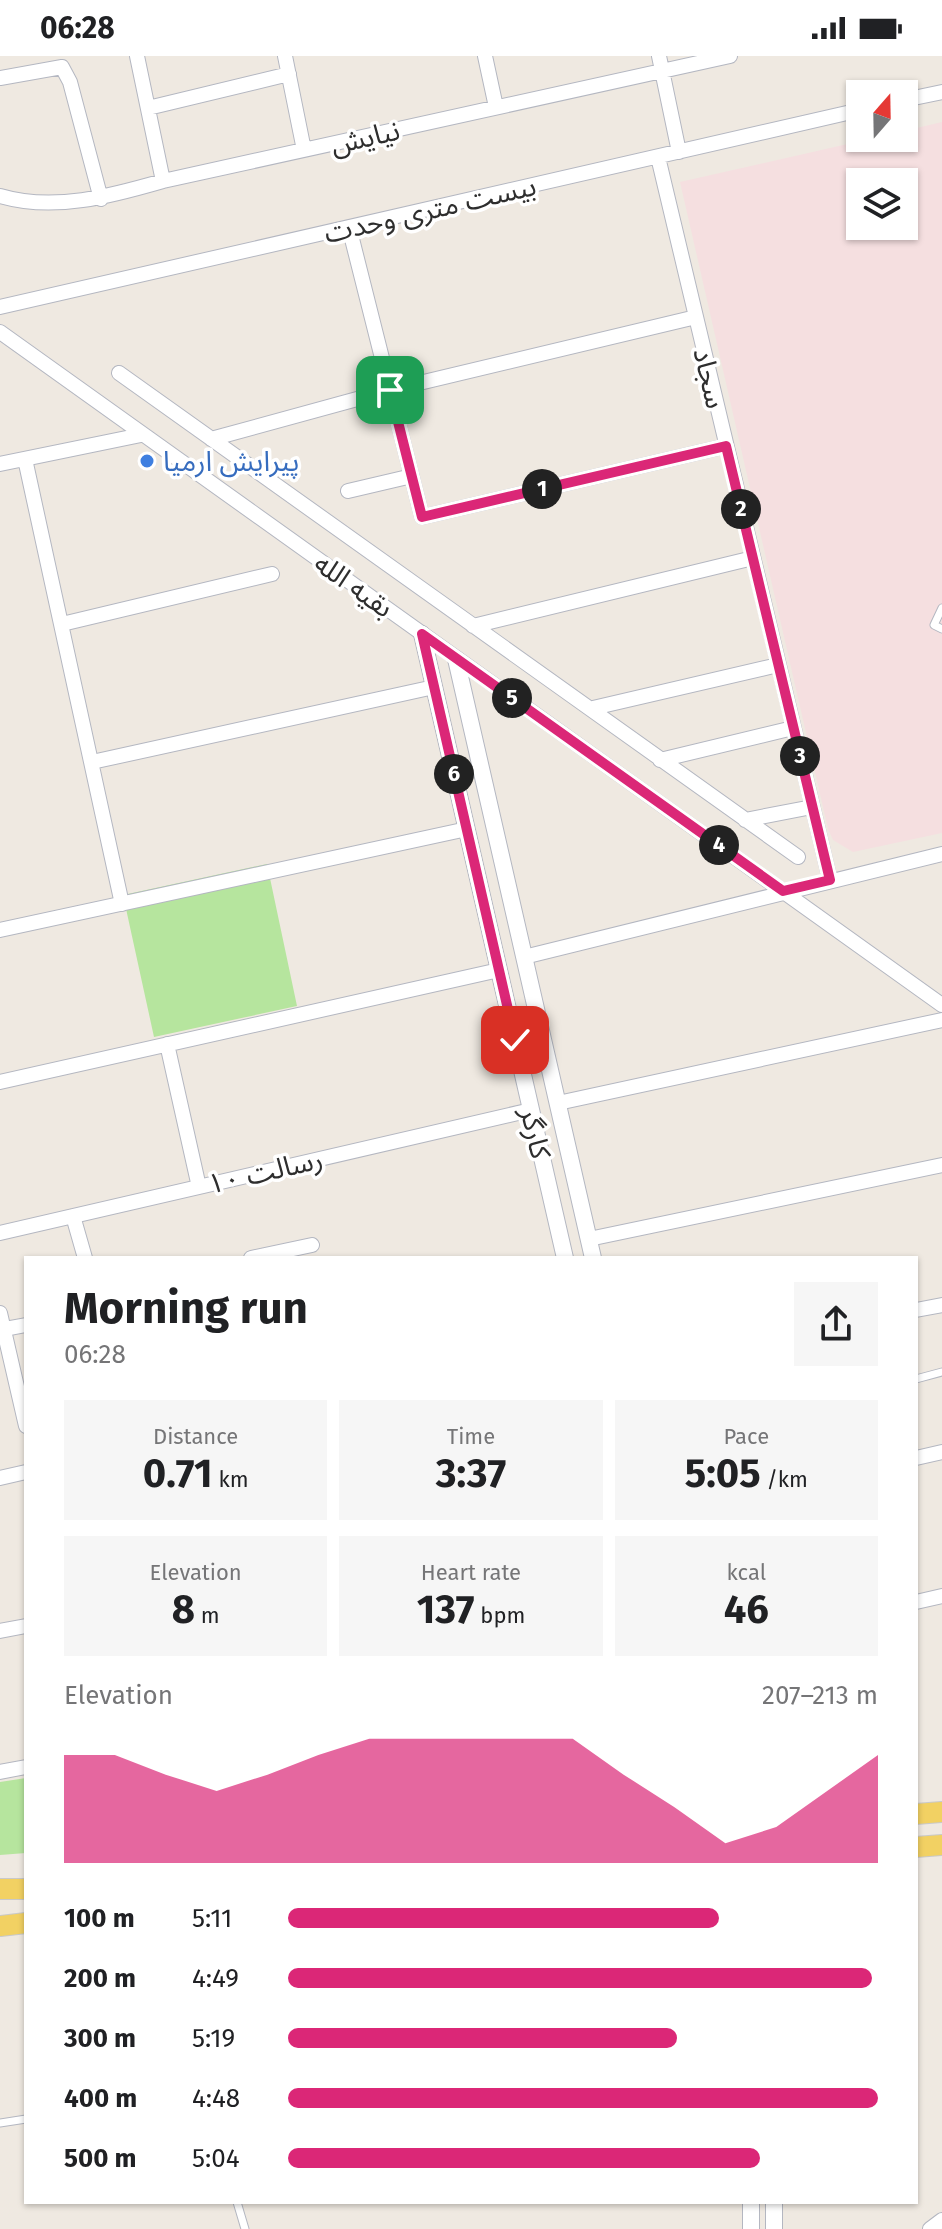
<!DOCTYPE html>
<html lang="en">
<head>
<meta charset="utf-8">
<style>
  :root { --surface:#fff; --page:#f6f6f6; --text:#202124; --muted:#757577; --accent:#db2777 }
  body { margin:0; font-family:"Fira Sans","Noto Sans Arabic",sans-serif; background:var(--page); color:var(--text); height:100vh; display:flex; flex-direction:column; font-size:30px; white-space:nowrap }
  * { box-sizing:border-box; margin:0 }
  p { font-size:26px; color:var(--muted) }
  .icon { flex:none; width:44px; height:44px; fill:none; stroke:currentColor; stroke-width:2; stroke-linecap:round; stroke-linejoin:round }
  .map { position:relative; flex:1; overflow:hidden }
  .details { position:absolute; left:24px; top:1200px; width:894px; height:948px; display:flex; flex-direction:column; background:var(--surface); border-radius:0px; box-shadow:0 2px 6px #0004 }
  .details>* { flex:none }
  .needle { width:52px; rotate:20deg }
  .tools { position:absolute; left:846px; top:24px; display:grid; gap:16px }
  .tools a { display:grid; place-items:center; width:72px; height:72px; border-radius:0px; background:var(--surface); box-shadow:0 2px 6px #0004; font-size:40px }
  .pin { position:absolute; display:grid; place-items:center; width:68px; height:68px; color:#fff; margin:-34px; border-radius:16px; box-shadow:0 4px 12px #0006 }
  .km { position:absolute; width:40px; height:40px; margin:-20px; border-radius:50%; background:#222; color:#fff; font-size:22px; line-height:40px; text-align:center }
  .round { display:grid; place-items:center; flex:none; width:84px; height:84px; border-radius:0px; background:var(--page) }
  .summary { display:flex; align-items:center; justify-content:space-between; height:136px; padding:0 40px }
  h1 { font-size:44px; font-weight:700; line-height:60px }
  .metrics { display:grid; grid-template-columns:repeat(3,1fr); gap:12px; height:136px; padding:8px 40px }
  .metrics div { display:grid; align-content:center; border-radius:0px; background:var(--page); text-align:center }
  .metrics b { font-size:40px; font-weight:700 }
  .metrics small { font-size:22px; font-weight:400 }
  .metrics p { font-size:22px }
  .chart { height:224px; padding:16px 40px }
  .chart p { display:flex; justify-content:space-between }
  .chart svg { width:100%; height:144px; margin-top:8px; fill:var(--accent); opacity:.7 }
  ul { padding:0 40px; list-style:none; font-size:26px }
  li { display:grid; grid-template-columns:128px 96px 1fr; align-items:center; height:60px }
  li i { height:20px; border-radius:10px; background:var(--accent) }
  .status { display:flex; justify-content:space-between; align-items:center; height:56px; padding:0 40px; background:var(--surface); direction:ltr }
  .status svg { height:22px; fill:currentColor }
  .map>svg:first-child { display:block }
  .medical { fill:#f5dfe0; fill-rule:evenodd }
  .green { fill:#b6e59e }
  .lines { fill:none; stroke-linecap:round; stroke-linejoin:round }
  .service-casing { stroke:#b4b7c1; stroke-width:9 }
  .minor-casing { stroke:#b4b7c1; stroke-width:16 }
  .tertiary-casing { stroke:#b4b7c1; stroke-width:18 }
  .primary-casing { stroke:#c9c9c9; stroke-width:22 }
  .service { stroke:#fff; stroke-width:7 }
  .minor { stroke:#fff; stroke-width:14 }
  .tertiary { stroke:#fff; stroke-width:16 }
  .primary { stroke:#f2d163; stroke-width:20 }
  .route-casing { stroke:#fff; stroke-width:16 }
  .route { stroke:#db2777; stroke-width:10 }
  .shop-dot { fill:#3f7fe0; stroke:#fff; stroke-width:3 }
  .labels { text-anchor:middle; stroke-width:7; stroke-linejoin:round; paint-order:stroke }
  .street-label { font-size:28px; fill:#2e2e2e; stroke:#fff }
  .shop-label { font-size:28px; fill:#366cbe; stroke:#fff; text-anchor:start }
</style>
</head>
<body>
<div class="status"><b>06:28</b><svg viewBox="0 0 49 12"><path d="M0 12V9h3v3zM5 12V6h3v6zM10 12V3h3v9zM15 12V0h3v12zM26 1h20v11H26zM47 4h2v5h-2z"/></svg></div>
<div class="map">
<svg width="942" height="2173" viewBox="0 0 942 2173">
  <rect width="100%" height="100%" fill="#efe9e1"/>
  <path class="medical" d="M942,66V777L853,796L833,784L828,773L680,126L874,82H904V75ZM860,126H904V170H860Z"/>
  <path class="green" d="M267,808L297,950L154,981L123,839Z
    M26,1722V1797L0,1799V1726Z"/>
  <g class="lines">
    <g class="service-casing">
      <path id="service" d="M942,552L934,569L942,573
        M916,1323L942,1316
        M0,2067L26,2063
        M237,2146L245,2173"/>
    </g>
    <g class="minor-casing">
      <path id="minor" d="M137,0L163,125
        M285,0L304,94
        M485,0L496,51
        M659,0L679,96
        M0,22L62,11L70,26L101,143
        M904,44L942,36
        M148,52L289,18
        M658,101L830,824
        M0,140C54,156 111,140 163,125L730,0
        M349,171L422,461L726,390
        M0,251L860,54
        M0,276L942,949
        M119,317L798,801
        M211,383L390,334L696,261
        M25,403L122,848
        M0,408L141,379
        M348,435L412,420
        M62,568L272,518
        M473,570L753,502
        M593,652L778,609
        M660,704L793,672
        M92,706L434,631
        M745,764L812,751
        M0,874L467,773
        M524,901L942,798
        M167,988L199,1131
        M0,1026L499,914
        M558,1047L942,964
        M73,1160L85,1202
        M0,1177L531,1054
        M589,1183L942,1109
        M251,1202L312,1189
        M916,1254L942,1249
        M0,1257L26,1370
        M0,1274L26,1269
        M916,1402L942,1396
        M0,1422L26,1416
        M916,1546L942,1540
        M0,1575L26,1570
        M0,1716L26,1711
        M930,2173L942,2164"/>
    </g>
    <g class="tertiary-casing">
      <path id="tertiary" d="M422,578L565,1202
        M456,603L593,1202
        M751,2173V2146
        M774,2173V2146"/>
    </g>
    <g class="primary-casing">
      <path id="primary" d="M916,1758L942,1756
        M916,1791L942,1789
        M0,1833H26
        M0,1870L26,1867"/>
    </g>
    <use href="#service" class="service"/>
    <use href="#minor" class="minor"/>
    <use href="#tertiary" class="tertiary"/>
    <use href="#primary" class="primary"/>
  </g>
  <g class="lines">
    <g class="route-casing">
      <path id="route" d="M390,334L422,461L726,390L830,824L783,835L422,578L515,984"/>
    </g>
    <use href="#route" class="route"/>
  </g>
  <circle class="shop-dot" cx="147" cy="405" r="8"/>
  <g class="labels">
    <g class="street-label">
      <text transform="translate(365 81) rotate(-13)" y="10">نیایش</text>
      <text transform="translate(430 153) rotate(-13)" y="10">بیست متری وحدت</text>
      <text transform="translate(710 322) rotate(77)" y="10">سجاد</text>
      <text transform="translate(354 529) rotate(35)" y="10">بقیه الله</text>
      <text transform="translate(536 1077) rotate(77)" y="10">کارگر</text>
      <text transform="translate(265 1115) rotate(-13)" y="10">رسالت ۱۰</text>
    </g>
    <g class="shop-label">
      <text x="163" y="415">پیرایش ارمیا</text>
    </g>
  </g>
</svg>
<div class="tools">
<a><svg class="needle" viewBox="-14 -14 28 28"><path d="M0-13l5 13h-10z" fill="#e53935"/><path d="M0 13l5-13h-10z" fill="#757577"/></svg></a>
<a><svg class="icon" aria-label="layers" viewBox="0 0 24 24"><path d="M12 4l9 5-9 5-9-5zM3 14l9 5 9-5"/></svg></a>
</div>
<div class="pin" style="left:390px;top:334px;background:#1e9e55"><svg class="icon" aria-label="arrive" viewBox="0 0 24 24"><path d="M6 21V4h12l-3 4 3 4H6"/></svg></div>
<div class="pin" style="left:515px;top:984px;background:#d93025"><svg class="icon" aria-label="check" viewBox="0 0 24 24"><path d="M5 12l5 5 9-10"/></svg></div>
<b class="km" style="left:542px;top:433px">1</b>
<b class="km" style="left:741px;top:453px">2</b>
<b class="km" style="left:800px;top:700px">3</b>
<b class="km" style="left:719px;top:789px">4</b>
<b class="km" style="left:512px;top:642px">5</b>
<b class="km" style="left:454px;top:718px">6</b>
<section class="details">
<div class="summary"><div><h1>Morning run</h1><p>06:28</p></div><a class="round"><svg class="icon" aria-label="share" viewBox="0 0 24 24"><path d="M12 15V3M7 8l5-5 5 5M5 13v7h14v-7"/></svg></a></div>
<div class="metrics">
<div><p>Distance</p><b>0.71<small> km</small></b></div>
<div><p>Time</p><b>3:37</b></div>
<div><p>Pace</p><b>5:05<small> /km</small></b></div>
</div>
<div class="metrics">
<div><p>Elevation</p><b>8<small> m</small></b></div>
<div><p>Heart rate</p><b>137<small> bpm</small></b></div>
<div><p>kcal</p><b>46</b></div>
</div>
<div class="chart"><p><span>Elevation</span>207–213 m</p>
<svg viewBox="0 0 160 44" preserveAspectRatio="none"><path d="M0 44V11L10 11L20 17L30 22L40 17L50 11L60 6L70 6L80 6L90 6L100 6L110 17L120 27L130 38L140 33L150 22L160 11V44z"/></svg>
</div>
<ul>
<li><b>100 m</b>5:11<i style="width:73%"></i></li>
<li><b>200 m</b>4:49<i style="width:99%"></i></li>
<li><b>300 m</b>5:19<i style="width:66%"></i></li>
<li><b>400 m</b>4:48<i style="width:100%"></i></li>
<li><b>500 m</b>5:04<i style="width:80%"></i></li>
</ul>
</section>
</div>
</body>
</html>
